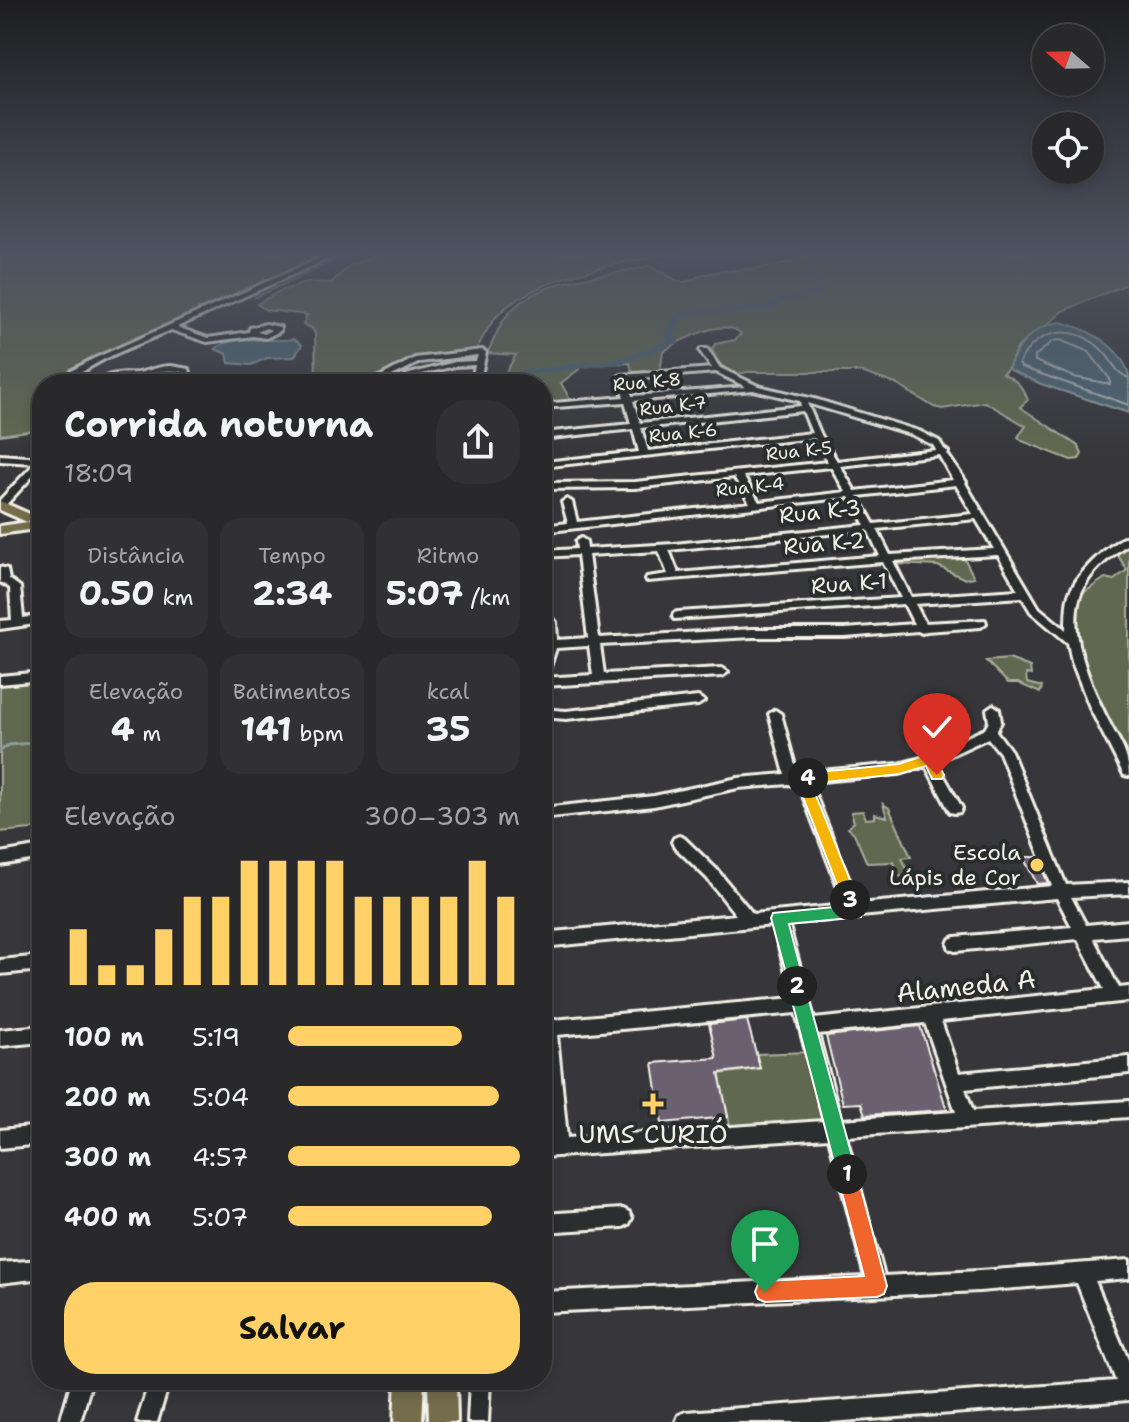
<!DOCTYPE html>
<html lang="pt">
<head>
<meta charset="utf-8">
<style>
  :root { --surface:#29292c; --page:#313134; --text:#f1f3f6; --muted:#a5a6a9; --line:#454548; --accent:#ffd166 }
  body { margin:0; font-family:"Shantell Sans",sans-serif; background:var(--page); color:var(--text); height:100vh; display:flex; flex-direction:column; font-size:30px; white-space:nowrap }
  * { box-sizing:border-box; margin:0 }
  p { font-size:26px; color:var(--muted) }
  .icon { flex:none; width:44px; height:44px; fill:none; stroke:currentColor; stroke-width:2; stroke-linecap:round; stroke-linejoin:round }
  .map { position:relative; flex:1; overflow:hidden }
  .drawer { position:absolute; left:32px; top:374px; width:520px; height:1016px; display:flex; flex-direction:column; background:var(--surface); border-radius:32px; box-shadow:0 4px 12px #0003,0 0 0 2px var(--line) }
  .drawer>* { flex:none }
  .needle { width:52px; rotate:290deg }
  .controls { position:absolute; left:1032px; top:24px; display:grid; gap:16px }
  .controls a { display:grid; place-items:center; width:72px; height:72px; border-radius:50%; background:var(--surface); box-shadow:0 4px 12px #0003,0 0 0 2px var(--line); font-size:40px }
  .pin { position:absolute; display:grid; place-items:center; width:68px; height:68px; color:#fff; margin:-82px -34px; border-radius:50% 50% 50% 0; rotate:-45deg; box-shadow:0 0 8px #0007 }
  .pin .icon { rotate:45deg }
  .km { position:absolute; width:40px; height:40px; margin:-20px; border-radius:50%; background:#222; color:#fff; font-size:22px; line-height:40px; text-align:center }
  .round { display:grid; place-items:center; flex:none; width:84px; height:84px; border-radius:32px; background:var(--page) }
  .overview { display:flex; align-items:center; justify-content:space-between; height:136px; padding:0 32px }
  h1 { font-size:36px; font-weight:700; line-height:60px }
  .metrics { display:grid; grid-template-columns:repeat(3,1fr); gap:12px; height:136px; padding:8px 32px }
  .metrics div { display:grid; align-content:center; border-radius:20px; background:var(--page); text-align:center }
  .metrics b { font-size:34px; font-weight:700 }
  .metrics small { font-size:22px; font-weight:400 }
  .metrics p { font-size:22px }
  .chart { height:224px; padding:16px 32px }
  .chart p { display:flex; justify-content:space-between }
  .chart svg { width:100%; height:144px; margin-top:8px; stroke:var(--accent); stroke-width:6 }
  .primary-button { display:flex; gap:16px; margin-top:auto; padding:16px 32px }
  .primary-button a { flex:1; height:92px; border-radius:32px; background:var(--accent); color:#111; font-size:32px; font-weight:700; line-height:92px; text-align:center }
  ul { padding:0 32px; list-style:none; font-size:26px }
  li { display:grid; grid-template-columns:128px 96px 1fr; align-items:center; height:60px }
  li i { height:20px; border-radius:10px; background:var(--accent) }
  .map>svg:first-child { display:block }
  .green { fill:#616950; stroke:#aaad9c; stroke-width:2 }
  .water { fill:#4e6572; stroke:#909da1; stroke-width:2 }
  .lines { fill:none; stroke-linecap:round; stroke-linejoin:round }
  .shore { stroke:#b2b9b9; stroke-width:2 }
  .stream-far1 { stroke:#909da1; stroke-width:2 }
  .stream { stroke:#909da1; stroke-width:3 }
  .river { fill:#4e6572; fill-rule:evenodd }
  .building { fill:#6b606f; stroke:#f4f1e8; stroke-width:2 }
  .minor-casing { stroke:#f4f1e8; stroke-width:6 }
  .major-casing { stroke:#f4f1e8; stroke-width:6 }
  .minor { fill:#2a2d2e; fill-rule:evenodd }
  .major { fill:#746c4b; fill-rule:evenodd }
  .split-1 { fill:#f0652b; stroke:#fff; stroke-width:2 }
  .split-2 { fill:#22a559; stroke:#fff; stroke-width:2 }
  .split-3 { fill:#22a559; stroke:#fff; stroke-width:2 }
  .split-4 { fill:#f5b400; stroke:#fff; stroke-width:2 }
  .split-5 { fill:#f5b400; stroke:#fff; stroke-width:2 }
  .poi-dot { fill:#ffd166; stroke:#2a2d2e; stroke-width:3 }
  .labels { text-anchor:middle; stroke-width:8; stroke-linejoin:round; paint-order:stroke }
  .far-street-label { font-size:18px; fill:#f4f1e8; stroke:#2a2d2e }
  .street-label { font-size:22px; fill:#f4f1e8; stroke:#2a2d2e }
  .poi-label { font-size:22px; fill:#f4f1e8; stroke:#2a2d2e; text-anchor:end }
  .near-street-label { font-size:26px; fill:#f4f1e8; stroke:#2a2d2e }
  .near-poi-label { font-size:26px; fill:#f4f1e8; stroke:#2a2d2e }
</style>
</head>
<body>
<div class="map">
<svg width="1129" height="1422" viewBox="0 0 1129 1422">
  <rect width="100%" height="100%" fill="#37373b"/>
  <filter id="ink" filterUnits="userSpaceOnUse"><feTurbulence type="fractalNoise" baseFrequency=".0125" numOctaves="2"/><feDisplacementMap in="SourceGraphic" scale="16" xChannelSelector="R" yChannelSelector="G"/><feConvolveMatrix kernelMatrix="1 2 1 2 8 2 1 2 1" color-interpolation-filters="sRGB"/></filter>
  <g filter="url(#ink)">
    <path class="green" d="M0,253H332L85,363L64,375L56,384H42V429L0,435Z
      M381,253H679C627,261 534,276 498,315C488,325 482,340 475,352L424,359L367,384H316L315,334L312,328L303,325L307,315L266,310L257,304L280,291L309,282L331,283L349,266Z
      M811,253H1129V283L1061,312C1054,323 1031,334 1020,345C1011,354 1013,367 1002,373C1016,380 1022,385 1028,400L1020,407L1078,446L1082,454L1079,459L1071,460L1022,441L1018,437L1026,426L985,402L942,409L934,407L896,384L861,372H747L733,375L717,361L712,349L715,344L735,340L741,334C725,316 678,341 663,352L660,372L633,375L630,363L586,364L561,383L572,403L542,404V384H499L516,355L487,353C494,341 499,324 508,314C540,276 604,278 649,266C662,269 671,281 683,282C692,282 696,276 705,274C739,267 781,272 811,253Z
      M1129,546V753C1098,706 1069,654 1079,596L1105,578L1114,580L1127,570L1117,554Z
      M963,556L974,577L965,579L938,566L897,564L909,588L905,589L891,561Z
      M1009,659L1030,667L1031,675L1026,674L1027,683L1042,687L1040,693L1018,683H1008L986,661Z
      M42,678V828L0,832V682Z
      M883,804L889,808L911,857L902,858L911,878L898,876L894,862L867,863L854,833L848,828L854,822L851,812L863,811L866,819L875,818V814L887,817Z
      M809,1052L830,1126L731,1130L719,1074L760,1069L756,1054Z"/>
    <path class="water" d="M1061,322C1088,329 1120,345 1129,375C1129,385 1129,402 1129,413L1041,384L1008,369C1017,346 1034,325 1061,322Z
      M294,339L302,345L294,357L267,358L251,365L229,363L227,354L215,349C234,333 271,343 294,339Z"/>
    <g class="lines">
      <path class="shore" d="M1060,340L1089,352L1110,379V384L1074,377L1035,361V356L1053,341Z
        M1129,378C1115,373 1113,361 1103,351C1076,322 1036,328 1019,363L1021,367L1129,405"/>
      <path class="stream-far1" d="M254,298L351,253"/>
      <path class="stream" d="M542,591L546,629L542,653
        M0,751L9,745L42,742"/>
      <path class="river" d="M827,253H836L830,261L816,264C813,277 815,281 824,291L821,296L786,301L767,311L691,315L682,319L674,335L680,341L678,343L626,363L530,375L509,384H495L524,370L624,357L669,340L664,335L675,315L686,310L753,307L765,306L781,297L814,292L805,278L808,262L824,257Z"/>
    </g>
    <path class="building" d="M1023,857H1037L1048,883L1037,884Z
      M747,1020L760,1068L719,1073L728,1117L662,1123L653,1063L717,1058L709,1024Z
      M920,1026L947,1110L865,1115L861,1103L843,1104L826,1036Z"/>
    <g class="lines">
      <g class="minor-casing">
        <path id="minor" d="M332,253H340L177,327L208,338L249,332L250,328L266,324L280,327V331L266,338L253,336L207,342L171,330C143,343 88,361 69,384H61L71,371L93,359ZM266,328L271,330L265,334L257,332Z
          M701,349H707L720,368L758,386L818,400L919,431L939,441L944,449L948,452L947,454L966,482L965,483L1039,608L1066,630C1066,619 1066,609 1068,598C1075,574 1107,545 1129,535V543C1113,555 1095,567 1085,585C1062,623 1090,684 1108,720C1118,740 1129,753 1129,776L1124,775L1091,710L1072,662L1068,643L1031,612L1022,597L915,604L925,623L985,620L986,623L981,627L926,631L922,633L918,631L845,637H753L600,645L604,674L722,668L728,672L722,676L542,686V678L593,675L589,646L556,648L548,673L542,677V657L546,644V622L547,619L551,618L556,622L557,640L588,638L578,555L542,557V551L577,549L576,541L581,538L586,541L587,549L674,544L865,525L849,497L542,532V526L568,523L562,502L567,499L572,502L577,522L750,503L734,477L635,488L542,489V483L635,482L828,462L814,438L550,466V462L553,461L639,452L633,429L542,439V433L631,424L625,402L542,408V404L624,397L618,377L622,375L712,368L700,351ZM716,372L746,387L632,396L627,379ZM753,390L800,401L801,406L640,423L633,401ZM807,403L913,435L933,445L936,450L837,461L821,435ZM803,411L812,433L648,451L641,428ZM939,455L953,480L855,491L840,466ZM831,467L846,492L759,502L743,476ZM956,485L973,514L874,524L858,496ZM976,519L994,549L890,555L877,529ZM868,530L880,556L678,573L669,550ZM659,551L668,574L647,577L646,579L647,581L883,562L901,598L678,612L674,613L673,616L674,619L904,604L914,624L845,629H753L599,638L588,555ZM998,555L1018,590L911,597L893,561Z
          M482,350L486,352L479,384H453L457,382L472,381L475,365L455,366L410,377L406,375L455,362L476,361L478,355L420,362L376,384H366L415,358Z
          M171,366L189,369L191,377L186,384H178L183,377L182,372C164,369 151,371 137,384H129L135,377H118L112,380L113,384H105V377C117,372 126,374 138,373C149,371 159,366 171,366Z
          M0,455L42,458V466L3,508L0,509V500L35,463L0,461Z
          M0,567L7,569L9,579L20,587L23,618L42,615V623L0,629V621L12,620L10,588L0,582Z
          M542,605L547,608V613L542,617Z
          M42,672V680L0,684V676Z
          M698,697L704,701L698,705L566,719L542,717V709L566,711Z
          M993,705L999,709L1001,722L996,731L1011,751L1066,885L1129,882V894L1071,897L1086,925L1129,921V935L1093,938L1119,988L1129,987V1001L941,1021L959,1073L1129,1057V1073L965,1089L973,1111L1129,1101V1117L846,1136L884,1276L979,1271L1129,1260V1278L1095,1281L1129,1362V1400L830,1422H676L679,1415L686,1412L1116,1381L1077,1283L979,1291L542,1312V1292L865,1277L829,1138L542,1157V1139H550L542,1052V1021L793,998L773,925L542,947V933L736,915L707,878L674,846L672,842L674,838L679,836L684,838L717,870L753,914L845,905L798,783L793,785L789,784L738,788L654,806L542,818V808L654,796L738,778L785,774L769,714L775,710L781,714L797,773L899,764L921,758L985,729L989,722L987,709ZM988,738L1000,753L1052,886L859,904L810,782L899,774L926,766L950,812L955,813L960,812L962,808L936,762ZM1057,898L1072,927L955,937L950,939L948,944L950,949L955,951L1078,939L1104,989L814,1019L788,923L855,918L860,916ZM796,1013L824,1121L567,1138L557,1035ZM925,1023L956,1112L841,1120L818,1034Z
          M42,846V858L0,865V853Z
          M42,956V970L0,974V960Z
          M42,1026V1042L0,1046V1030Z
          M42,1126V1144L0,1148V1130Z
          M623,1209L629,1212L632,1218L629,1224L623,1227L542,1232V1214Z
          M42,1260V1278L0,1283V1263Z
          M72,1380H92L80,1422H60Z
          M150,1380H170L157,1422H137Z
          M470,1380H490L488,1422H468Z"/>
      </g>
      <g class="major-casing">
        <path id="major" d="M0,501L32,515L33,518L27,522L0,510Z
          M42,520V528L0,534V526Z
          M396,1380H424L422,1422H394Z
          M428,1380H456L457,1422H429Z"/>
      </g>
      <use href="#minor" class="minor"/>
      <use href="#major" class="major"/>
    </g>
  </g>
  <linearGradient id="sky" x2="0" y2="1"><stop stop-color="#1e1e20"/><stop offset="0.56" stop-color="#4d5360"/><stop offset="1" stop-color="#4d5360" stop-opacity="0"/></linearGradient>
  <rect width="1129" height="452" fill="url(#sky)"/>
  <path class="split-1" d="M847,1164L854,1167L857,1174L887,1286L884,1294L877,1297L765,1302L758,1299L755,1292L758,1284L765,1281L864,1276L837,1174L840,1167Z"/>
  <path class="split-2" d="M797,978L805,986L857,1174L854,1181L847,1184L840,1181L837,1174L788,986Z"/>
  <path class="split-3" d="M850,893L856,895L863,912L861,917L789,924L805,986L797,994L791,992L771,918L773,913L845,906L843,900Z"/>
  <path class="split-4" d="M803,774L813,775L815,778L811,783L858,900L856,905L850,907L843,900L796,779Z"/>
  <path class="split-5" d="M929,754L934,756L944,775L942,779H932L926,766L899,774L808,784L801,778L808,773L899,764Z"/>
  <g class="poi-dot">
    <circle cx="1037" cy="865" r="8"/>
    <path d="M649 1092h8v8h8v8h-8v8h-8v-8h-8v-8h8z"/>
  </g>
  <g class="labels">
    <g class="far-street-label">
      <text transform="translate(647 382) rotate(-5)" y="6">Rua K-8</text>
      <text transform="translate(673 406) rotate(-6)" y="6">Rua K-7</text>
      <text transform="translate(683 433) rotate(-6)" y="6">Rua K-6</text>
      <text transform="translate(799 451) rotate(-6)" y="6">Rua K-5</text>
      <text transform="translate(750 487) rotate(-6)" y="6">Rua K-4</text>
    </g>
    <g class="street-label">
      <text transform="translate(820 511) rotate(-6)" y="8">Rua K-3</text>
      <text transform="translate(824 543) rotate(-5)" y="8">Rua K-2</text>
      <text transform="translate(849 583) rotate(-4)" y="8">Rua K-1</text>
    </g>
    <g class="poi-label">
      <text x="1021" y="860">Escola<tspan x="1021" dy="25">Lápis de Cor</tspan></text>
    </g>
    <g class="near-street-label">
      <text transform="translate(966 986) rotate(-6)" y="9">Alameda A</text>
    </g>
    <g class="near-poi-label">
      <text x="653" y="1143">UMS CURIÓ</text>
    </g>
  </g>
</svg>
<div class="controls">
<a><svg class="needle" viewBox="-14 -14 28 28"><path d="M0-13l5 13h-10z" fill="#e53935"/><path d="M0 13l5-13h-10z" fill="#a5a6a9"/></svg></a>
<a><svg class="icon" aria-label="locate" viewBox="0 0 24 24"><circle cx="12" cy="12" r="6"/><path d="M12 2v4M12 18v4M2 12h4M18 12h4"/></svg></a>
</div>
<div class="pin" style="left:765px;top:1292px;background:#1e9e55"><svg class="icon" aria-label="arrive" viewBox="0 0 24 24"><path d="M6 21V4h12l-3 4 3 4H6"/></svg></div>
<div class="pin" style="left:937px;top:775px;background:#d93025"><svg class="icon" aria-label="check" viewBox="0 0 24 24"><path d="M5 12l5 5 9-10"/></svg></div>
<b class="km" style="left:847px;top:1174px">1</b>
<b class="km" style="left:797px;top:986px">2</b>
<b class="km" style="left:850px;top:900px">3</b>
<b class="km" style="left:808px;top:778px">4</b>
<section class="drawer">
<div class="overview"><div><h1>Corrida noturna</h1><p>18:09</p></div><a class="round"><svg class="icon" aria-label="share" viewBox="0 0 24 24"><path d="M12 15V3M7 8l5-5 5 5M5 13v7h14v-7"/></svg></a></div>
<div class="metrics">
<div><p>Distância</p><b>0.50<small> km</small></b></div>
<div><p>Tempo</p><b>2:34</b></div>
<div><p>Ritmo</p><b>5:07<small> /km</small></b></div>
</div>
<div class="metrics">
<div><p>Elevação</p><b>4<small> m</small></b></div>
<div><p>Batimentos</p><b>141<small> bpm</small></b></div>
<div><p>kcal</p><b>35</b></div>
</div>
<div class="chart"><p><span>Elevação</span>300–303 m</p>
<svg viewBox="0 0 160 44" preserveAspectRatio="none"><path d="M5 44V27M15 44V38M25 44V38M35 44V27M45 44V17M55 44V17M65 44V6M75 44V6M85 44V6M95 44V6M105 44V17M115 44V17M125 44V17M135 44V17M145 44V6M155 44V17"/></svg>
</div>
<ul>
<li><b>100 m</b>5:19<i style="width:75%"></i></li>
<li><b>200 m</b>5:04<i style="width:91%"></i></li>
<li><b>300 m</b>4:57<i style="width:100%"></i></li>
<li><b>400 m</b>5:07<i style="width:88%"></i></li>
</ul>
<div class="primary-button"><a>Salvar</a></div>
</section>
</div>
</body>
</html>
